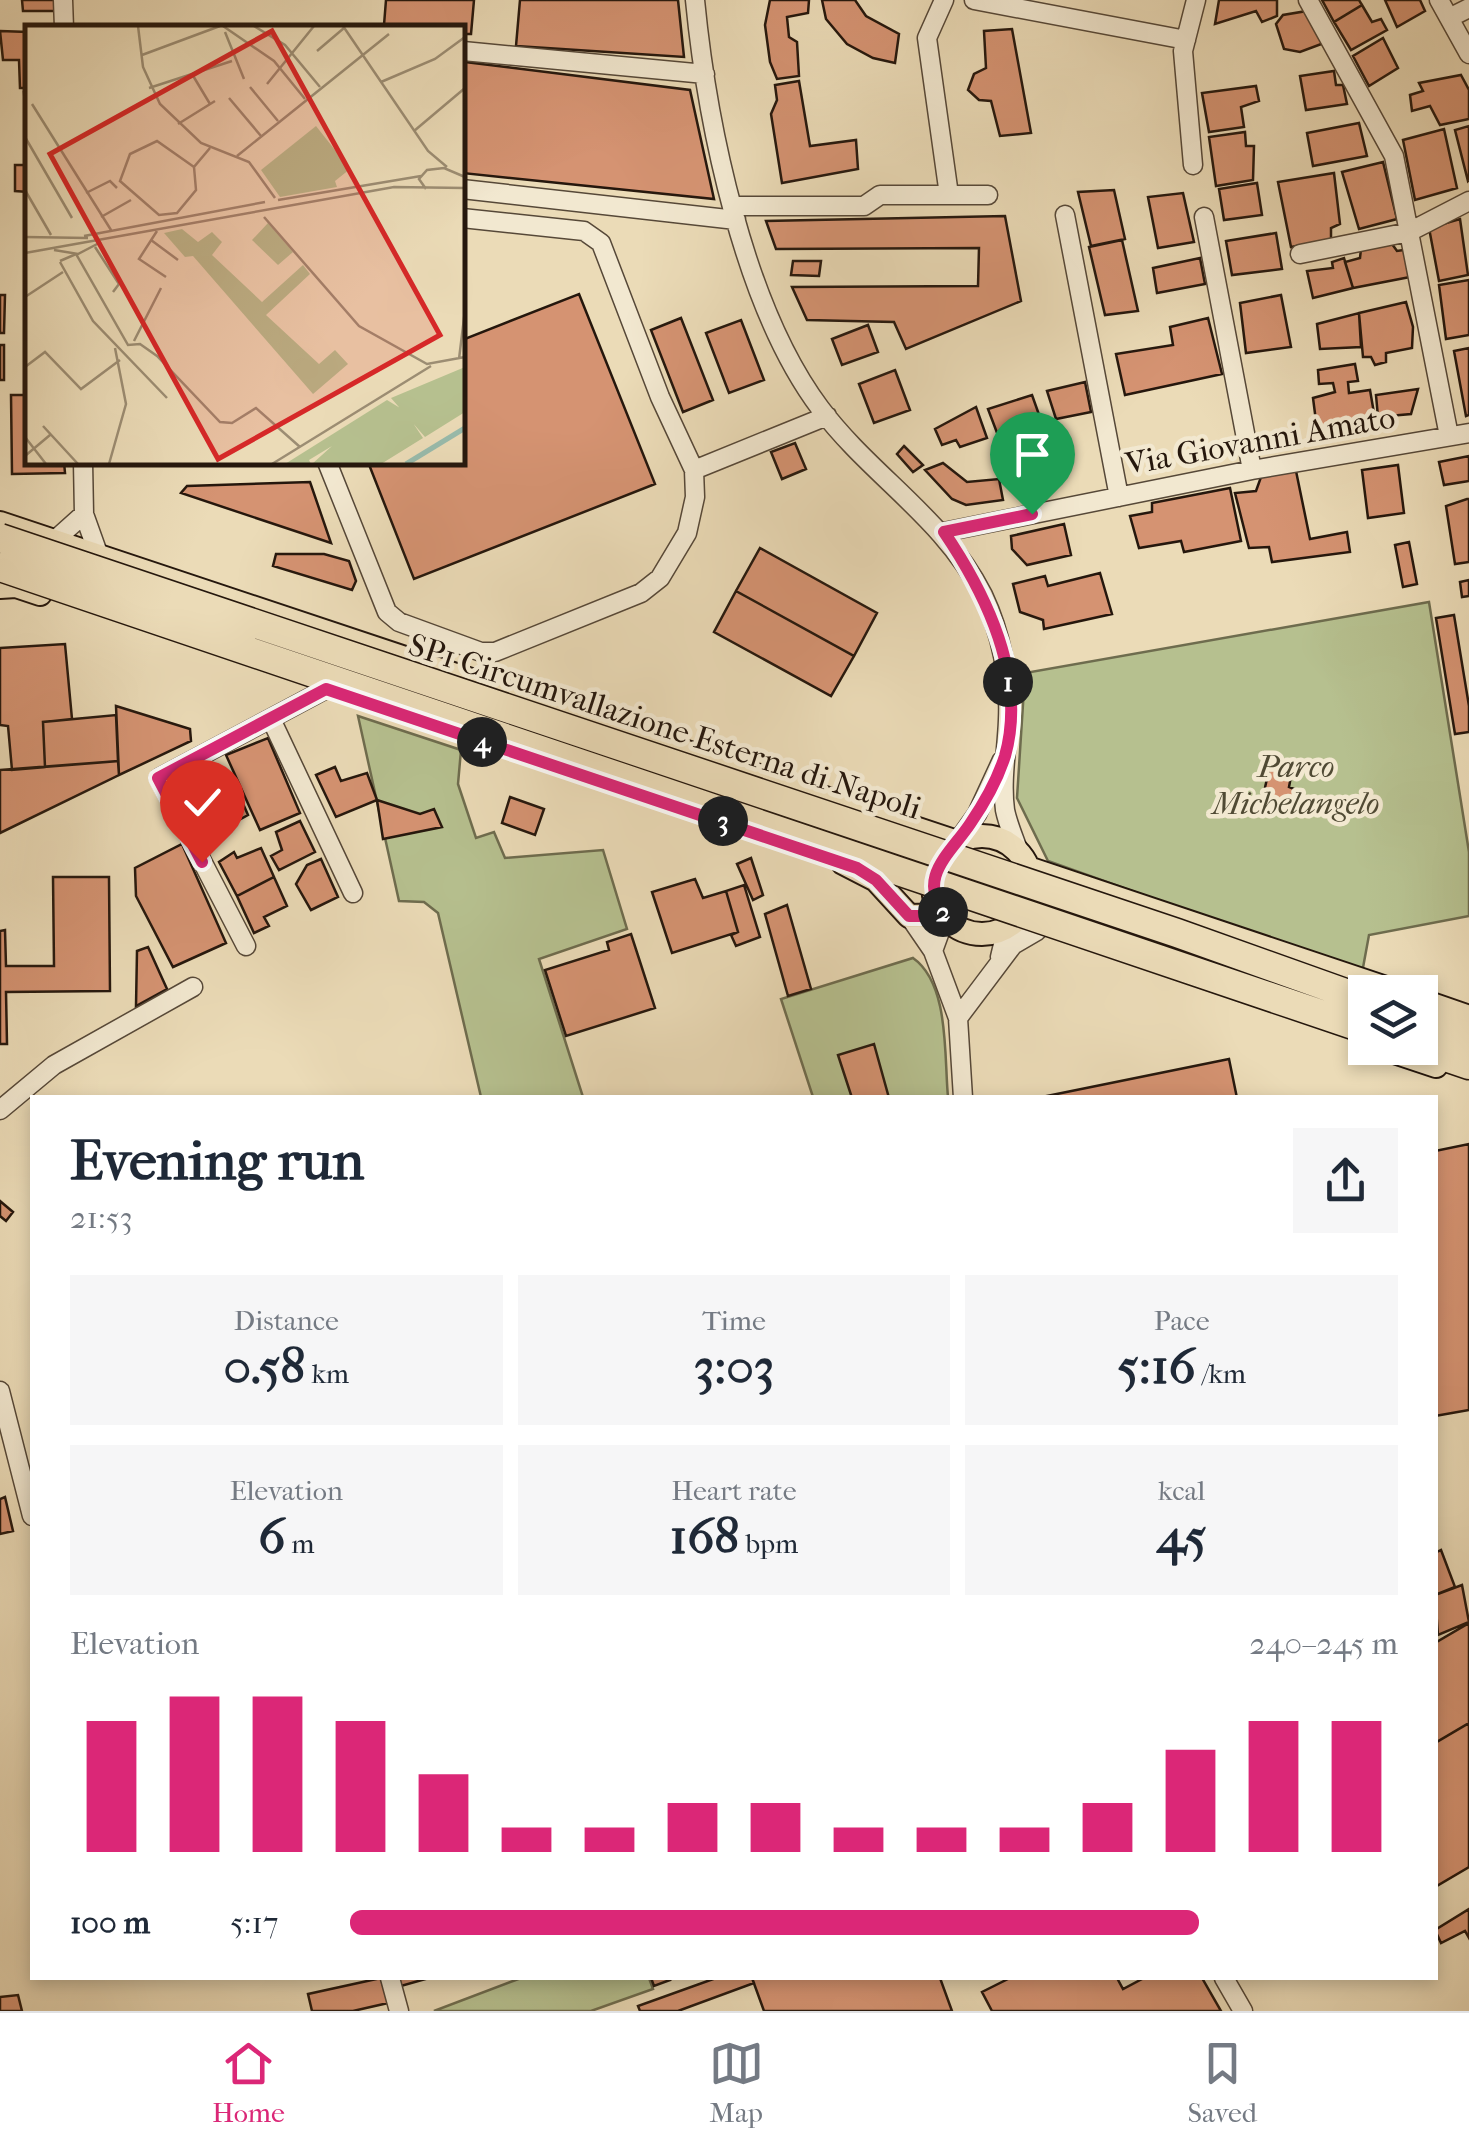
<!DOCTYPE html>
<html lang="en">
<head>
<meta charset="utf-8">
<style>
  :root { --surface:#fff; --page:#f6f6f7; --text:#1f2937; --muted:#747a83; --line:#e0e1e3; --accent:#db2777 }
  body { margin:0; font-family:"IM FELL French Canon",serif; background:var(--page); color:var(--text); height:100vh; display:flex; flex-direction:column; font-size:38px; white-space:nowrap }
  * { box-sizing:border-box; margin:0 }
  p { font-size:32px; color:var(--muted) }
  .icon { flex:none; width:55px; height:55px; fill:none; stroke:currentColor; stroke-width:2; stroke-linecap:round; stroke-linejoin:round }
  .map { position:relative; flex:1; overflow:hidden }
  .drawer { position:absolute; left:30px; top:1095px; width:1408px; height:885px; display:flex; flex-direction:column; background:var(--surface); border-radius:0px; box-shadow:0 5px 15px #0003 }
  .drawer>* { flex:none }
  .fabs { position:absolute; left:1348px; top:975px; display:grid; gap:20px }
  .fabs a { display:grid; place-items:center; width:90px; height:90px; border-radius:0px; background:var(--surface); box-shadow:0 5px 15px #0003; font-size:50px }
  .pin { position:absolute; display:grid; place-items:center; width:85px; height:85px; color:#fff; margin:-102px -42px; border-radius:50% 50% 50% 0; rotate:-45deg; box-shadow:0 0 10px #0007 }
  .pin .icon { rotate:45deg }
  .km { position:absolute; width:50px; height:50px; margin:-25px; border-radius:50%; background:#222; color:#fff; font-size:28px; line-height:50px; text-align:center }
  .round { display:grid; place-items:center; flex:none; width:105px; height:105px; border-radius:0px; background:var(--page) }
  .overview { display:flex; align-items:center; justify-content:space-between; height:170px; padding:0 40px }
  h1 { font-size:55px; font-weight:700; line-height:75px }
  .figures { display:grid; grid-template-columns:repeat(3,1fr); gap:15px; height:170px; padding:10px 40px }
  .figures div { display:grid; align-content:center; border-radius:0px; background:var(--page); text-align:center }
  .figures b { font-size:50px; font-weight:700 }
  .figures small { font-size:28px; font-weight:400 }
  .figures p { font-size:28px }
  .chart { height:280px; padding:20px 40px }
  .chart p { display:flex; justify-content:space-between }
  .chart svg { width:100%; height:180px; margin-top:10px; stroke:var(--accent); stroke-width:6 }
  ul { padding:0 40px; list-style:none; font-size:32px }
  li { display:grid; grid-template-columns:160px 120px 1fr; align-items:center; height:75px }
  li i { height:25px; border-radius:12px; background:var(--accent) }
  .dock { display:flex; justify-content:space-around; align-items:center; height:140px; border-top:2px solid var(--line); background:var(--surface); font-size:28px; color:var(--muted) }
  .dock a { display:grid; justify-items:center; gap:5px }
  .dock .selected { color:var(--accent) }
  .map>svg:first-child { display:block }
  .green { fill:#b6c08f; stroke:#6e6c4e; stroke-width:2.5 }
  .building { fill:#d59372; stroke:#25170d; stroke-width:2.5 }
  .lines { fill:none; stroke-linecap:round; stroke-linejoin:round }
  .minor-casing { stroke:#564838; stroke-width:21 }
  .major-casing { stroke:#25170d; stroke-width:26 }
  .highway-casing { stroke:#25170d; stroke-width:31 }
  .minor { stroke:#f2e8d0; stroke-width:18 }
  .major { stroke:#ebdbb7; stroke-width:22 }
  .highway { stroke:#ebdbb7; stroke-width:28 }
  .highway-bridge-casing { stroke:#25170d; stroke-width:31; stroke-linecap:butt }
  .highway-bridge { stroke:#ebdbb7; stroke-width:28 }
  .route-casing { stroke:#fff; stroke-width:20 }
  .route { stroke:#db2777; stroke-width:12 }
  .labels { text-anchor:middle; stroke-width:9; stroke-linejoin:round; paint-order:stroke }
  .street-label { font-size:32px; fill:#25170d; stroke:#f2e8d0 }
  .park-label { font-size:32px; font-style:italic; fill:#504a34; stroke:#f2e8d0 }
  .inset-river { fill:none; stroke:#98bbac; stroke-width:5 }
  .inset-road { fill:none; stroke:#9c8d73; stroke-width:2.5 }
  .view { fill:#d62828; fill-opacity:0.15; stroke:#d62828; stroke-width:5 }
  .inset-edge { fill:none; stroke:#25170d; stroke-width:5 }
</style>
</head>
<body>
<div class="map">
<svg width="1469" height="2011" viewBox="0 0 1469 2011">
  <rect width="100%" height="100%" fill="#ebdbb7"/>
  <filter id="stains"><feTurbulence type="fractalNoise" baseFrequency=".002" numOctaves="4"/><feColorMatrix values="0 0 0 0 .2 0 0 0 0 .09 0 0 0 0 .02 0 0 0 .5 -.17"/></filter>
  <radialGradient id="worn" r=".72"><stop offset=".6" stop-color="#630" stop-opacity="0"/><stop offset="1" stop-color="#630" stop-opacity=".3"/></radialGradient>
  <path class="green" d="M1429,602L1469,852V916L1369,935L1362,973L1048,861L1017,798L1025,673Z
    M358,716L461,750L458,784L476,838L494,832L505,858L603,850L627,929L539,959L583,1097H481L438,913L424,902L399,901Z
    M913,958C950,984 944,1057 948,1097H813L781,999Z
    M521,1978H649L653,1989L591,2011H434Z"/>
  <path class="building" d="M22,0H55L56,11H23Z
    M386,0H474L471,34H462V28L384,25Z
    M520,0H678L684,57L516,46Z
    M770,0H809L808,13L787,17L789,37L797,42L799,76L777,79L770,62L765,25Z
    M822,0H855L866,16L899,34L895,63L873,58L847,44L826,19Z
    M1219,0H1277V16L1262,22L1256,11L1215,24Z
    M1322,0H1359L1362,5L1334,22Z
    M1385,0H1420L1425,11L1397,27Z
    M1362,5L1372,22L1381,19L1387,30L1351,50L1334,22Z
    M1307,11L1324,43L1300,52L1284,49L1276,24L1283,15Z
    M1012,29L1031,133L1000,136L991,101L979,100L968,90L974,74L986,68L984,31Z
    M0,31L28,32V88H20L19,60H3Z
    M1383,38L1398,68L1369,86L1353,56Z
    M465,62L690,90L714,199L462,173Z
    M1334,71L1336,85H1343L1347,104L1306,110L1300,76Z
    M1461,75L1469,90V119L1440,125L1430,106L1412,111L1410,95L1423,91L1419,83Z
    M799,81L810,146L856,140L858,169L782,183L771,114L777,100L775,85Z
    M1256,86L1259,101L1241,107L1244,127L1209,132L1202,93Z
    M24,92H28V141H27Z
    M1359,123L1367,156L1313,166L1307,133Z
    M1469,126V180L1468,181L1455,130Z
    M1444,129L1457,188L1415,200L1403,140Z
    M1245,132L1246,146H1254L1253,180L1216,186L1209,137Z
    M1383,162L1397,219L1359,229L1342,172Z
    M15,165H28V192L15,191Z
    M1334,173L1340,224L1331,228V240L1291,247L1278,182Z
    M1257,183L1262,215L1224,220L1219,189Z
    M1114,190L1125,239L1091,246L1078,192Z
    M1183,193L1194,242L1158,248L1148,197Z
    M1005,216L1021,301L906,349L894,322L807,320L792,287L978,286L979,248L776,249L766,221Z
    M1460,219L1468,275L1439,281L1429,228Z
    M1276,233L1282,269L1232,275L1226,241Z
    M1122,240L1138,311L1105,315L1089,247Z
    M1392,244L1397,251L1404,250L1410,277L1353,288L1345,262L1360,258L1361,249Z
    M1200,258L1205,284L1157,293L1153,268Z
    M1344,258L1353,288L1313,298L1307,271L1333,268L1332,262Z
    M793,261H821L819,276L791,275Z
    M1469,280V335L1446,339L1439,285Z
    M579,294L655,484L414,579L368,462H462V340Z
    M0,295H5L4,333H0Z
    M1281,295L1291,347L1246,353L1240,303Z
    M1406,302L1413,327L1412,348L1386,353V362L1375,365L1371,357H1363L1359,313Z
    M1359,313L1361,347L1320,349L1317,324Z
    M681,318L713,400L683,412L651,330Z
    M1208,318L1222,374L1125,395L1116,354L1173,345L1170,327Z
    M741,320L764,380L729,393L706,333Z
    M868,325L878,352L842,365L832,339Z
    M0,345H4V380H0Z
    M1469,348V415L1466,416L1454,351Z
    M1355,364L1358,381L1348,382L1349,393L1370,390L1375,419L1317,429L1313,398L1335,392L1333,383L1319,384L1318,370Z
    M895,370L910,410L874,423L859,384Z
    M1085,382L1091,412L1056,419L1047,391Z
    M1418,389L1411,414L1378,417L1376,395Z
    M11,395H28V462H64L65,473L12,474Z
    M1032,395L1043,426L999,438L988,409Z
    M976,407L987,438L960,447L956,440L942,445L935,429Z
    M795,443L806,469L782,479L771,452Z
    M904,446L923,465L913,472L897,454Z
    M1469,456V481L1444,485L1439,462Z
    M943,463L967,482L999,479L1003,500L966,505L952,499L925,470Z
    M1398,465L1404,513L1368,518L1362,470Z
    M1296,471L1310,539L1347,532L1350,552L1272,562L1269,547L1249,548L1235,493L1256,491L1261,477Z
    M310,482L331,543L181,493L187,486Z
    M1230,488L1241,541L1184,552L1181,541L1139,548L1130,516L1152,512V503Z
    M1467,499H1469V562L1455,564L1446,506Z
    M1064,524L1071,555L1027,565L1012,549L1011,536Z
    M1409,542L1417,584L1403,587L1395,545Z
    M760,548L877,613L854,656L736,591Z
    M276,554H324L349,561L356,581L352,590L273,566Z
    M1100,573L1112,614L1044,629L1043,620L1020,612L1013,584L1045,576L1048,586Z
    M1469,580V596L1462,597L1460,582Z
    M736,591L854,656L831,696L714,632Z
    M1454,615L1469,706V732L1455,734L1436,618Z
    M65,644L72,719L43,722L45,767L12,770L8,726L0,725V648Z
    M116,706L190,729L191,741L119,775Z
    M116,715L118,761L45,767L43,722Z
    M268,738L300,813L260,830L226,755Z
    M1272,757L1294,761L1289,787L1304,793L1300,814L1261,805Z
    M118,761L119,775L0,833V770Z
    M335,767L341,781L367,773L377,800L336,817L316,775Z
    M233,781L248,815L215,833L198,798Z
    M510,797L544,809L535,835L502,823Z
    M377,800L420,814L434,809L442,827L383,839Z
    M300,821L315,852L279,870L271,856L282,850L276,832Z
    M182,844L226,943L173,967L136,896L135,868Z
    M261,848L274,877L237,896L219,862L234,852L237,858Z
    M751,858L763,895L753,900L737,864Z
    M321,859L338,897L311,910L296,884L307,865Z
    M53,877H109L110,991L6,992L7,1044H0V931L5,930L6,966H54Z
    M274,877L287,906L264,917L269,926L254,933L237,896Z
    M695,879L703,898L726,891L738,932L672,953L652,892Z
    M744,885L760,937L736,946L731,935L738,932L726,891Z
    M787,905L811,989L788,996L765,914Z
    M631,934L655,1008L566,1036L545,970L609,950L607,942Z
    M148,947L167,989L136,1006L137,951Z
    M874,1044L889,1098H852L838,1055Z
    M1229,1059L1237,1098H1037Z
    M1469,1144V1410L1435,1416V1151Z
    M0,1201L13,1212L6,1221L0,1216Z
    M5,1497L13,1531L0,1534V1499Z
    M1441,1550L1455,1587L1435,1595V1553Z
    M1462,1585L1469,1622L1438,1635L1435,1595Z
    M1469,1623V1723L1435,1743V1643Z
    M1469,1723V1867L1435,1887V1743Z
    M1469,1909V1938L1465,1931L1441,1943L1435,1930Z
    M381,1978L388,2003L353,2011H312L308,1994Z
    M399,1978H429L401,1986Z
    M651,1978H669L670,1980L654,1986Z
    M716,1978H752L754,1983L678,2011H640L638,2006Z
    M752,1978H940L952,2011H764Z
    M1010,1978H1117L1123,1989L1144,1978H1202L1221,2011H992L982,1992Z
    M18,1995L22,2011H0V1997Z"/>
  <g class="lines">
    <g class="minor-casing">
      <path id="minor" d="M63,0L64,28
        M695,0C707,124 744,307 820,408C871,476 944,518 983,595C1001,633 1010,678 1008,720C1007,749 1001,781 1005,810C1008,825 1015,840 1019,853
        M944,0L927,38L949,195
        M974,0L1186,40
        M1308,0L1394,156L1449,436
        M1439,0L1469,54
        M1449,18L1469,8
        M463,51L705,74
        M1193,165L1183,51L1196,0
        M462,189L736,220
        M732,206H864L880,195H988
        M1065,215L1119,497
        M1204,217L1252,470
        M1300,254L1409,232L1469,201
        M83,462L84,514L99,556
        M327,462L387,612L399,622L481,652H495L641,593L660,578L687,533L695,497L694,470L660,397L601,243L584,231L462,218
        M694,470L827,416
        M944,532L1252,470L1469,433
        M55,540L84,514
        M271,719L353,893
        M957,842L977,814L1002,760
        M909,916L933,951L958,1018L963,1098
        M246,946L159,778L326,689
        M933,951L946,915
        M1000,957L1007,928
        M958,1018L1013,945L1037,931
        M0,1110L54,1065L193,987
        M0,1391L32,1516
        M390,1978L399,2011
        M1224,1978L1243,2011"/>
    </g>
    <g class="major-casing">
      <path id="major" d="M0,523L957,842
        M0,587L16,586L40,594
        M933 885a49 49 0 1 1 98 0a49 49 0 1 1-98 0Z
        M843,863L876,880L909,916L946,915
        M1028,868L1398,992
        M1420,1000L1469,1017
        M1382,1048L1436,1066"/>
    </g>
    <g class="highway-casing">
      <path id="highway" d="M1420,1020L1469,1037
        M1419,1048L1469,1065"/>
    </g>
    <use href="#minor" class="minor"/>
    <use href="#major" class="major"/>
    <use href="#highway" class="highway"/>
    <g class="highway-bridge-casing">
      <path id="highway-bridge" d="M0,538L1177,933L1365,1000
        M0,567L1365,1029"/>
    </g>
    <use href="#highway-bridge" class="highway-bridge"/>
  </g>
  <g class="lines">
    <g class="route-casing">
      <path id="route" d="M202,862L158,778L326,689L857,868L876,880L909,916H946C916,878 949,855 970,824C983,805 998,778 1005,756C1027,678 986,594 944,532L1032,514"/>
    </g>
    <use href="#route" class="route"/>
  </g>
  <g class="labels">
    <g class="street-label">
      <text transform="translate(1260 440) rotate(-10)" y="11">Via Giovanni Amato</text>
      <text transform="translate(665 726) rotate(18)" y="11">SP1 Circumvallazione Esterna di Napoli</text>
    </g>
    <g class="park-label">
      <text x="1296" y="777">Parco<tspan x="1296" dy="37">Michelangelo</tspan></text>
    </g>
  </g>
  <g transform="translate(25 25)">
    <rect width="440" height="440" fill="#ebdbb7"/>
    <path d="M291,101L325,144L310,156L312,162L255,172L236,145ZM243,198L268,227L253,240L227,215ZM157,204L173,217L187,207L197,217L187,230L237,277L278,240L285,249L241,290L294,339L310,325L323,339L288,369L168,231L160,232L139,208ZM440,342V387L400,412L366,373ZM362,375L380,386L398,413L356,439H287L307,421L284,435L286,439H260Z" fill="#b6c08f"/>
    <path class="inset-river" d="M381,439L440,403"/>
    <path class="inset-road" d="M113,1L118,42L135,79L176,118L224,137L250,173M198,1L249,36L280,74M229,1L260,20L295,62M318,1L403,126L422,142M200,7L219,54M292,26L319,3M117,30L195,1M167,49L185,79M356,57L410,34L440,12M242,59L289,1M225,62L253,96M124,63L207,36M204,73L236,111M7,79L86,205M153,99L190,76M389,106L440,63M0,112L47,193M212,131L364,9M169,142L132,116L105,129L95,156L134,190L152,188L171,165L169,142L185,123M401,164L394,154L402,145L419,143L440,152M0,165L26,210M61,168L85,156L92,163M253,175L396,151M76,192L106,175M239,192L334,301L402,339L440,332M132,206L114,234L141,252M59,211L240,177M0,212L63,213M126,215L153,235M70,222L94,259L88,267M29,225L53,229L76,217M0,228L369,162L440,163M35,236L51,229L103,320L115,319L132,331L195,397L207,398L231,383L275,422M35,237L68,296L142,373M0,272L38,247M109,316L136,263M434,334L440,285M0,342L20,327L56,364L95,335M18,401L53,439M0,412L21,439M0,431L25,410M84,439L101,379L90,323M247,439L406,341"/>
    <path class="view" d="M247,6L415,310L193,434L25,129Z"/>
    <rect width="440" height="440" class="inset-edge"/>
  </g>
  <rect width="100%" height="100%" filter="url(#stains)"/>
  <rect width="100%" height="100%" fill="url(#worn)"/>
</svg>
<div class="fabs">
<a><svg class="icon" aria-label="layers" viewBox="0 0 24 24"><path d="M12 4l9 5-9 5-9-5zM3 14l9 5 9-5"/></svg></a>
</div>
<div class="pin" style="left:1032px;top:514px;background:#1e9e55"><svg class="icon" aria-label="arrive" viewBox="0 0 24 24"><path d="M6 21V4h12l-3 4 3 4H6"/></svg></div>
<div class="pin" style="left:202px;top:862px;background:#d93025"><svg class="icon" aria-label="check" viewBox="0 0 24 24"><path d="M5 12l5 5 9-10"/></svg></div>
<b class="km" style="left:1008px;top:682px">1</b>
<b class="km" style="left:943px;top:912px">2</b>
<b class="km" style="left:723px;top:821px">3</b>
<b class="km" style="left:482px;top:742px">4</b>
<section class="drawer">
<div class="overview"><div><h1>Evening run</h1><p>21:53</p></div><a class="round"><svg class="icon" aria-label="share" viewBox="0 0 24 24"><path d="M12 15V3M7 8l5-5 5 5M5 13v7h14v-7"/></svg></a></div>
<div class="figures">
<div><p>Distance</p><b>0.58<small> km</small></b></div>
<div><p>Time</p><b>3:03</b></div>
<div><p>Pace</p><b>5:16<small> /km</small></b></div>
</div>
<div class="figures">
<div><p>Elevation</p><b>6<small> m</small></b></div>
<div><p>Heart rate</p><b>168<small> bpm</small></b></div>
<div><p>kcal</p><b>45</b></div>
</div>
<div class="chart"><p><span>Elevation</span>240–245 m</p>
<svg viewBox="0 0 160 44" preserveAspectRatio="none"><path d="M5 44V12M15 44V6M25 44V6M35 44V12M45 44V25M55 44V38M65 44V38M75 44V32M85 44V32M95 44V38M105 44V38M115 44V38M125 44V32M135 44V19M145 44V12M155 44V12"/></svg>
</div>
<ul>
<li><b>100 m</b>5:17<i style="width:81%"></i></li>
</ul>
</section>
</div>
<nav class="dock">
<a class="selected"><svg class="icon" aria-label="home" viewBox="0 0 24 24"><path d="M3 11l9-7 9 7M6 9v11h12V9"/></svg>Home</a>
<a><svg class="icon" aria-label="map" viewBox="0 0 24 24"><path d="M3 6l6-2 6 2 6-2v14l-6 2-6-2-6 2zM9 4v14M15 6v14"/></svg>Map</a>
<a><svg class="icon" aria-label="saved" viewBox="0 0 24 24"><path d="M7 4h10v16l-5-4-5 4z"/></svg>Saved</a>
</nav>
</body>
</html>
